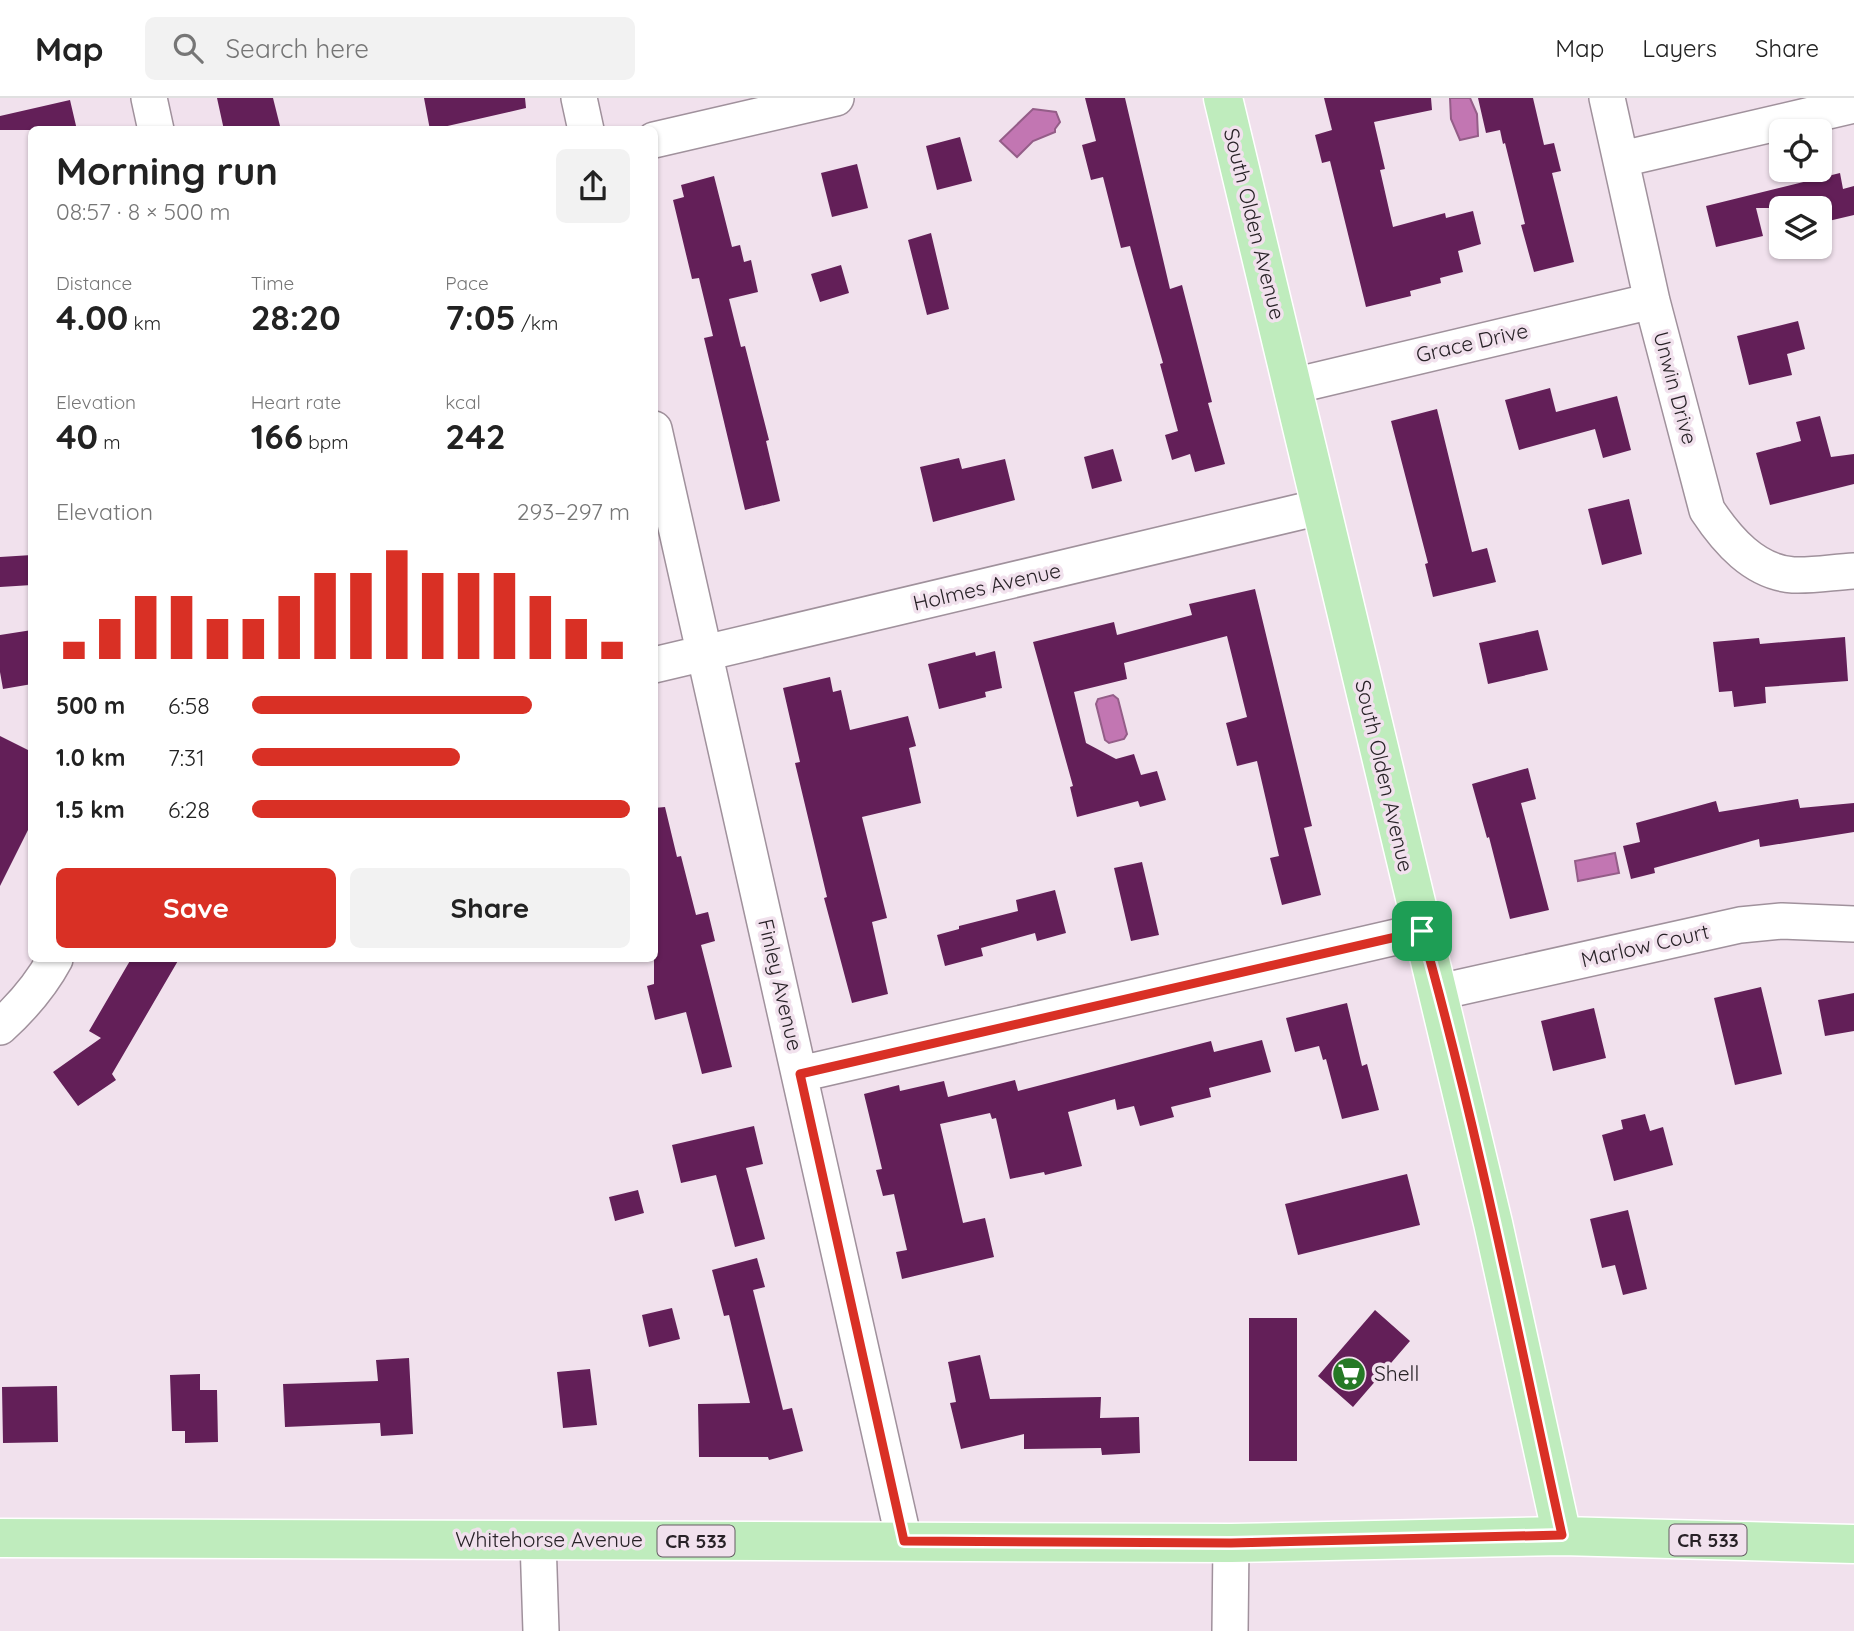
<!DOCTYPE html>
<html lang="en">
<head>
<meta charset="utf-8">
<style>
  :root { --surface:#fff; --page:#f2f2f2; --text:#222; --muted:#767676; --line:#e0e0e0; --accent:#d93025 }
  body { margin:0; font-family:Quicksand,sans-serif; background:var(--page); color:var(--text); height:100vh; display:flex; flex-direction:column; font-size:26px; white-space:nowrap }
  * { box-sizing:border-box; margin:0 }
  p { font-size:23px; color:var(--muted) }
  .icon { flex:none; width:38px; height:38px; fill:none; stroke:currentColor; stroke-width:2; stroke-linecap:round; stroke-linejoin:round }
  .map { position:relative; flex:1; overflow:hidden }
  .drawer { position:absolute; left:28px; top:28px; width:630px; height:836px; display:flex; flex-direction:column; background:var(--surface); border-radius:10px; box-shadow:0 2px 5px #0004 }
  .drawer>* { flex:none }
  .tools { position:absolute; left:1769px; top:21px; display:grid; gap:14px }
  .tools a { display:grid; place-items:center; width:63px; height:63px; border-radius:10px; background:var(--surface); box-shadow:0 2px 5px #0004; font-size:35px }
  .pin { position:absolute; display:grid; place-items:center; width:60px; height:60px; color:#fff; margin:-30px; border-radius:14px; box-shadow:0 4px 10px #0006 }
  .round { display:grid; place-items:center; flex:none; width:74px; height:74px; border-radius:10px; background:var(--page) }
  .headline { display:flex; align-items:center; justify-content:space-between; height:119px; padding:0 28px }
  h1 { font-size:38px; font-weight:700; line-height:52px }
  .figures { display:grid; grid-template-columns:repeat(3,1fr); gap:10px; height:119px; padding:7px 28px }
  .figures div { display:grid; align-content:center }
  .figures b { font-size:35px; font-weight:700 }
  .figures small { font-size:19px; font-weight:400 }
  .figures p { font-size:19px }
  .chart { height:196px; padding:14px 28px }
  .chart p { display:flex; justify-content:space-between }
  .chart svg { width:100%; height:126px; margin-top:7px; stroke:var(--accent); stroke-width:6 }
  .action { display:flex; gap:14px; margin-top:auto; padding:14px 28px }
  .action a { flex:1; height:80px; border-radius:10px; background:var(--accent); color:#fff; font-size:28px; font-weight:700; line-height:80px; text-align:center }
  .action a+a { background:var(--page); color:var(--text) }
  ul { padding:0 28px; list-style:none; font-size:23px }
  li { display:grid; grid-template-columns:112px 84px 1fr; align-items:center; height:52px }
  li i { height:18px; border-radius:9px; background:var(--accent) }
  header { display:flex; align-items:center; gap:42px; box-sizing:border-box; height:98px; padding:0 35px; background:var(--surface); border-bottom:2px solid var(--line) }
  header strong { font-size:33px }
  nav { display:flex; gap:38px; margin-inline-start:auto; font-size:24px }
  .search { width:490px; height:63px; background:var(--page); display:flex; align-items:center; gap:18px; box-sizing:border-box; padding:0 24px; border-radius:10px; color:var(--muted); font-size:26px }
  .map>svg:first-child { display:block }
  .water { fill:#c276b2; stroke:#945d88; stroke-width:2 }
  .building { fill:#631f58 }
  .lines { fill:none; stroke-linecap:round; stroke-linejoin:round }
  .minor-casing { stroke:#a0919c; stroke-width:38 }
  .major-casing { stroke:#fff; stroke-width:41 }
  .minor { stroke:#fff; stroke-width:35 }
  .major { stroke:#bfecbd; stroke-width:38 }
  .route-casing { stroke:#fff; stroke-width:14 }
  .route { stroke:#d93025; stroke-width:9 }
  .labels { text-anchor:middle; stroke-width:7; stroke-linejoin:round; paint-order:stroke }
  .shield { fill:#f1e1ed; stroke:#645b62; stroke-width:2 }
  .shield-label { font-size:19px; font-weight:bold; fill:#282227 }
  .street-label { font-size:21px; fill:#282227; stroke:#f1e1ed }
  .poi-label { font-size:21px; fill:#282227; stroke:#f1e1ed; text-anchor:start }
</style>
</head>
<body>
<header>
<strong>Map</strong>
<div class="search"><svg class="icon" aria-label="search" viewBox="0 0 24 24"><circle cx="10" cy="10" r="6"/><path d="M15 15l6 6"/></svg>Search here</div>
<nav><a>Map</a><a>Layers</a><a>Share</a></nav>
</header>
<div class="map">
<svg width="1854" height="1533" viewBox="0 0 1854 1533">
  <rect width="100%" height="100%" fill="#f1e1ed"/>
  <path class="water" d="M1450,0H1470L1477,16L1478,38L1460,42L1451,21Z
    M1033,11L1056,14L1060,24L1055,31V34L1033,43L1017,59L1000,43Z
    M1113,597L1118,601L1127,636L1124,641L1109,645L1105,642L1096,606L1098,601Z
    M1615,755L1619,775L1578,783L1575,763Z"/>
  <path class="building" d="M217,0H273L281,32H224Z
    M424,0H525L526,10L430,32Z
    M1085,0H1125L1170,191L1182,187L1212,304L1208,305L1225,366L1195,374L1190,356L1172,362L1165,337L1178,333L1160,266L1163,265L1136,170L1130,148L1121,150L1103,79L1091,82L1082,47L1096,43Z
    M1324,0H1431L1432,12L1374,24L1385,71L1380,72L1393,129L1445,115L1446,120L1473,113L1481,146L1458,153L1463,174L1440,180L1441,185L1410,193L1411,198L1366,209L1330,63L1322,65L1315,37L1332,32Z
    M1478,0H1533L1544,47L1554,45L1561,73L1552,75L1574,164L1534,174L1521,127L1525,126L1505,45L1503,46L1500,32L1486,35Z
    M70,2L77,32H0V18Z
    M960,39L972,83L937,92L926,48Z
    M857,66L868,110L832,119L821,75Z
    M1840,75L1843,91L1854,88V117L1820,125V110H1756L1763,138L1716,149L1706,108Z
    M714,78L732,149L740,147L744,164L751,162L758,194L729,201L741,249L745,248L769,342L766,343L780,403L745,412L704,240L713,238L699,180L692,181L673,102L684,99L681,87Z
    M931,135L949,211L927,217L908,142Z
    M841,167L849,195L820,204L811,176Z
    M1798,223L1805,251L1787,256L1792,277L1749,287L1737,238Z
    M1550,290L1556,314L1617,298L1631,352L1603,360L1595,331L1519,352L1505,302Z
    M1437,311L1472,454L1487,450L1496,484L1433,499L1425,466L1428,465L1391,323Z
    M1820,318L1831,359L1854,356V386L1770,407L1756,355L1801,343L1796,324Z
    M1113,351L1122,383L1092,391L1084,359Z
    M959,360L962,371L1005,361L1015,402L933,424L920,369Z
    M1629,401L1642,456L1602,467L1588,411Z
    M32,457V487L0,489V459Z
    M1255,491L1312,728L1304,730L1321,797L1282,807L1270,760L1279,758L1257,663L1237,668L1226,625L1247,619L1227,538L1124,565L1127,581L1074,594L1086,645L1116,661L1134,656L1141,677L1157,673L1166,702L1140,709L1138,703L1077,719L1070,689L1073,688L1033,544L1114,524L1117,537L1192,517L1189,506Z
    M32,532V586L3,591L0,574V537Z
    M1538,532L1548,572L1488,586L1479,545Z
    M1845,539L1848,583L1765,589L1766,605L1734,609L1732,593L1719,594L1713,544L1759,540L1760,546Z
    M995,553L1002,590L985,594L986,599L939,611L928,566L975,554L976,558Z
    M830,579L833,594L841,592L850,632L908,618L916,648L909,650L921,705L862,719L887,820L872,824L888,896L852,905L824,800L827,799L795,665L800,664L783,590Z
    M0,638L32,654V724L0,788Z
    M1528,670L1536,701L1521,705L1549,812L1510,821L1489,739L1487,740L1472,686Z
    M1798,701L1800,710L1854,705V734L1760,749L1759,741L1654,770L1655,775L1631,781L1623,748L1640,744L1636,725L1716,703L1719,714Z
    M665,709L677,759L681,758L696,817L708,814L715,843L701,847L732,969L702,976L686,914L655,922L647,888L654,886V710Z
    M1142,764L1159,837L1131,843L1114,770Z
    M1055,792L1066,835L1037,843L1035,835L981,850L983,858L945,868L937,837L959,831V828L1018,813L1016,802Z
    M131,861H179L112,976L116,982L78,1008L53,974L101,940L89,933Z
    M1761,889L1782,976L1735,987L1714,900Z
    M1854,895V933L1825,938L1818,902Z
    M1347,905L1362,968L1367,966L1379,1012L1342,1021L1326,961L1323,962L1319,948L1295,954L1286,920Z
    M1594,910L1606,960L1553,973L1541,923Z
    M1262,942L1271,974L1209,990L1211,999L1171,1009L1174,1019L1140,1028L1134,1008L1117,1012L1115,1001L1068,1014L1082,1068L1045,1077L1044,1074L1010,1081L996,1020L992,1021L990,1015L940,1026L963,1125L985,1120L994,1159L902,1181L896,1154L907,1152L894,1096L883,1098L876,1072L882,1071L864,996L899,987L900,993L944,983L948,999L1015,982L1018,993L1211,943L1214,954Z
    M1645,1016L1650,1033L1663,1029L1673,1067L1614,1083L1602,1037L1623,1031L1621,1022Z
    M754,1028L763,1066L746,1070L765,1141L735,1149L716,1077L681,1085L672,1047Z
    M1407,1076L1420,1127L1298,1157L1285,1106Z
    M638,1092L644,1115L615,1123L609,1099Z
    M1628,1112L1647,1191L1623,1197L1615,1167L1602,1170L1590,1121Z
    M757,1160L765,1189L753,1192L783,1312L792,1310L803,1353L769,1362L768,1359H699L698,1306L750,1305L729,1217L724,1218L712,1172Z
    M672,1210L680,1241L649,1249L642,1217Z
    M1375,1212L1410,1243L1353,1309L1318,1278Z
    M1249,1220H1297V1363H1249Z
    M980,1257L990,1301L1101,1299L1100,1320L1139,1319L1140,1355L1102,1357L1101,1350L1024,1351V1336L961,1351L950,1305L956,1304L948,1264Z
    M409,1260L413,1336L381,1338L380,1325L285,1329L283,1286L378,1283L376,1262Z
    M590,1271L597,1327L563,1330L557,1274Z
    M200,1276V1292H217L218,1344L185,1345V1333H172L170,1277Z
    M57,1288L58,1344L3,1345L2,1289Z"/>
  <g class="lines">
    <g class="minor-casing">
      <path id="minor" d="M149,0L156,32
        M579,0L586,32
        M1607,0L1652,203L1707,412C1727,442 1754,474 1793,477C1813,478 1834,474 1854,473
        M654,42L836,0
        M1622,61L1854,7
        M1293,288L1652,203
        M654,331L904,1443
        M654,567L1320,409
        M1439,894L1740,827L1782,823L1854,826
        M0,929C22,909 41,887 55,861
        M800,976L1422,833
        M538,1442L541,1533
        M1230,1533L1231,1445"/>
    </g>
    <g class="major-casing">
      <path id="major" d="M1223,0L1493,1125L1562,1438
        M0,1440L1231,1445L1562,1438L1854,1446"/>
    </g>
    <use href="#minor" class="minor"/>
    <use href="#major" class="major"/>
  </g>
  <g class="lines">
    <g class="route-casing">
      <path id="route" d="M1422,833C1478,1032 1518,1236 1562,1437L1231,1445L904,1443L800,976Z"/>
    </g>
    <use href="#route" class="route"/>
  </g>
  <defs>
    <g id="supermarket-disc" transform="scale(1.75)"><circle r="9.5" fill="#257925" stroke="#f1e1ed"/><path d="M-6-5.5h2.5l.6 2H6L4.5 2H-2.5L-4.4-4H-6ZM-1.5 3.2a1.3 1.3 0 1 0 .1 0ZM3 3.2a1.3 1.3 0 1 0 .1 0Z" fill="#fff"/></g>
  </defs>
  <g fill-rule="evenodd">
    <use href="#supermarket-disc" x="1349" y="1276"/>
  </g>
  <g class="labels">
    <g class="shield">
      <rect x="1669.5" y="1426.5" width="77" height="31" rx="5"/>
      <rect x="657.5" y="1427.5" width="77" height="31" rx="5"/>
    </g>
    <g class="shield-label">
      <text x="1708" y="1449">CR 533</text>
      <text x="696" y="1450">CR 533</text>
    </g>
    <g class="street-label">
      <text transform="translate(1254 126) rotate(76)" y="7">South Olden Avenue</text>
      <text transform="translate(1472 245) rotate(-13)" y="7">Grace Drive</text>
      <text transform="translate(1675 290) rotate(75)" y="7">Unwin Drive</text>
      <text transform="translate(987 489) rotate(-13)" y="7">Holmes Avenue</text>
      <text transform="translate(1384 678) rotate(77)" y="7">South Olden Avenue</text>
      <text transform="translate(1645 848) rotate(-13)" y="7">Marlow Court</text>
      <text transform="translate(780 887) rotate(77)" y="7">Finley Avenue</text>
      <text x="549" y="1449">Whitehorse Avenue</text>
    </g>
    <g class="poi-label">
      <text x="1374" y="1283">Shell</text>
    </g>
  </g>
</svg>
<div class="tools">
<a><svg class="icon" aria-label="locate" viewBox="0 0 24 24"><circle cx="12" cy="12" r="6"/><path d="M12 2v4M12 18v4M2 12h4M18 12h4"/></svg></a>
<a><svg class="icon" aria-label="layers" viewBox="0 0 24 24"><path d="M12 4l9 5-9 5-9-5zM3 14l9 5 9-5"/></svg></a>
</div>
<div class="pin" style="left:1422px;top:833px;background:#1e9e55"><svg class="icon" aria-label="arrive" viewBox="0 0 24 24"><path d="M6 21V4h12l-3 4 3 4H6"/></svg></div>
<section class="drawer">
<div class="headline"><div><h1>Morning run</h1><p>08:57 · 8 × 500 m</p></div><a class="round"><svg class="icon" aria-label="share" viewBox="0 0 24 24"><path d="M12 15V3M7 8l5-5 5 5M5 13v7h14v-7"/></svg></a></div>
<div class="figures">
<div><p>Distance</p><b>4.00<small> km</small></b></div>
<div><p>Time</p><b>28:20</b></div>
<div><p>Pace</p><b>7:05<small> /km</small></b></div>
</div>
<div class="figures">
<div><p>Elevation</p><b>40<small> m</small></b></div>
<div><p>Heart rate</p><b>166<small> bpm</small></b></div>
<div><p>kcal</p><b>242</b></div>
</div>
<div class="chart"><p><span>Elevation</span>293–297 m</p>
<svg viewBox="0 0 160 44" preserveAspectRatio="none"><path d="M5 44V38M15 44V30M25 44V22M35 44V22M45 44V30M55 44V30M65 44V22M75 44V14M85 44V14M95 44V6M105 44V14M115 44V14M125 44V14M135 44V22M145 44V30M155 44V38"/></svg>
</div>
<ul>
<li><b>500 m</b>6:58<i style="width:74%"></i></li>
<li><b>1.0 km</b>7:31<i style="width:55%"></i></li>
<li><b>1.5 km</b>6:28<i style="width:100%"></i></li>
</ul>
<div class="action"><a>Save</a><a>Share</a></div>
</section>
</div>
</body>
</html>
